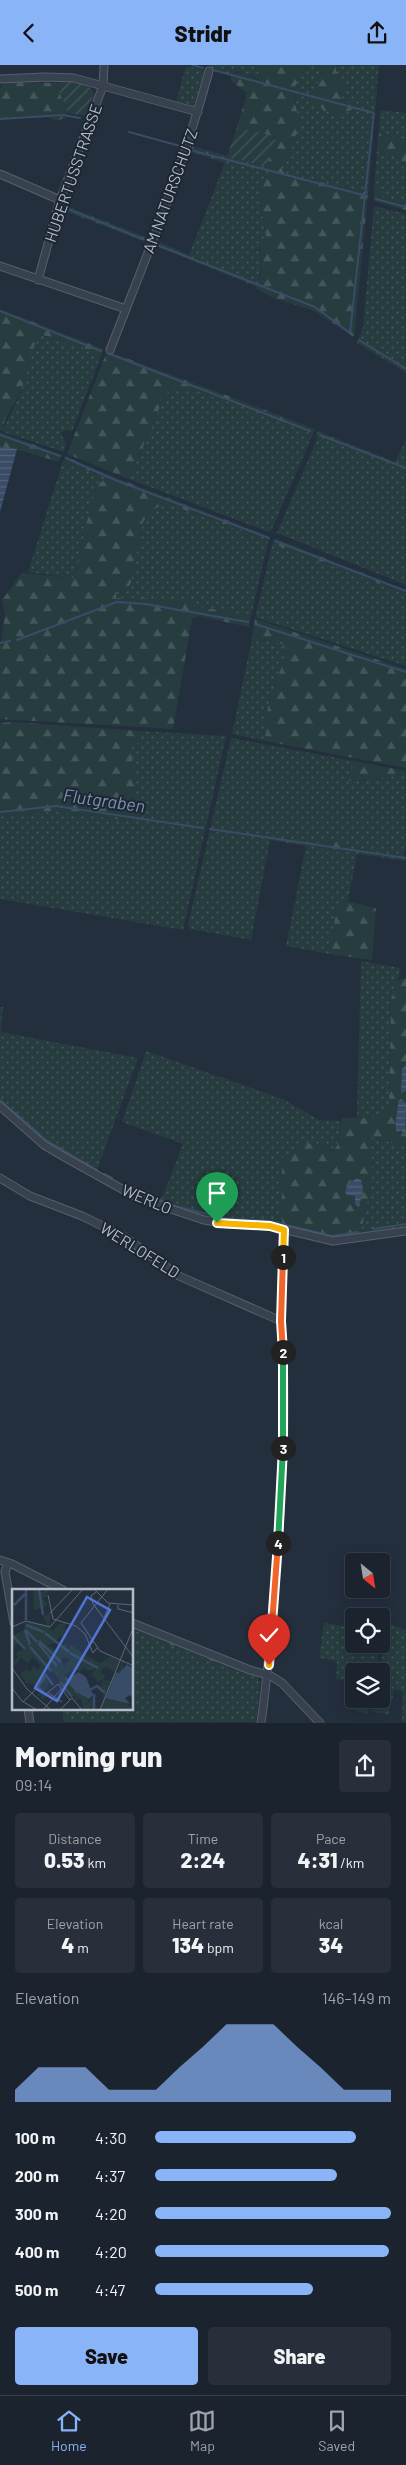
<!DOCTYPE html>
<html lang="en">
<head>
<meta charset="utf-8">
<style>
  :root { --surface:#1b232e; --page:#282f3a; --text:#f1f3f6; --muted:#a0a4aa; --line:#39404a; --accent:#8ab4f8 }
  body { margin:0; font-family:Barlow,sans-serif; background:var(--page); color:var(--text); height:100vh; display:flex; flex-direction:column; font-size:19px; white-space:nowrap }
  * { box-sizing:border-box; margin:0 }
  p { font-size:16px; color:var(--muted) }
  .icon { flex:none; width:28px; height:28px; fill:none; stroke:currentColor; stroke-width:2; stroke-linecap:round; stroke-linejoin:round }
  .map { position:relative; height:1658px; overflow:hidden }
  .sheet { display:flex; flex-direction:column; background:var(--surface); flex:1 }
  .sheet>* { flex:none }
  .needle { width:32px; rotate:150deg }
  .fabs { position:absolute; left:345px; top:1488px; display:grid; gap:10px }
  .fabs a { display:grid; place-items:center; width:45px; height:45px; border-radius:5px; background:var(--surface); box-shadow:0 2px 12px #0003,0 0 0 1px var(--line); font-size:25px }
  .pin { position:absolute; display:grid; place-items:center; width:42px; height:42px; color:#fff; margin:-51px -21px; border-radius:50% 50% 50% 0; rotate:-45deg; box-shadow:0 0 5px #0007 }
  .pin .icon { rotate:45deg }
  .km { position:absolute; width:25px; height:25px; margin:-12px; border-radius:50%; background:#222; color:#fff; font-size:14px; line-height:25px; text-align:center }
  .round { display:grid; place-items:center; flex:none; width:52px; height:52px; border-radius:5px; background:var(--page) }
  .summary { display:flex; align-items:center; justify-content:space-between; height:85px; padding:0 15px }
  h1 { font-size:28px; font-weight:800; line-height:38px }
  .figures { display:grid; grid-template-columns:repeat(3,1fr); gap:8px; height:85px; padding:5px 15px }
  .figures div { display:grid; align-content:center; border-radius:5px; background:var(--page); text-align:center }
  .figures b { font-size:21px; font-weight:800 }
  .figures small { font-size:14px; font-weight:400 }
  .figures p { font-size:14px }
  .chart { height:140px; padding:10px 15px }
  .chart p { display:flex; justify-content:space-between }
  .chart svg { width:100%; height:90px; margin-top:5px; fill:var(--accent); opacity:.7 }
  .action { display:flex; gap:10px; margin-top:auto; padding:10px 15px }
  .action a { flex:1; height:58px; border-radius:5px; background:var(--accent); color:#111; font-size:20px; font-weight:800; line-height:58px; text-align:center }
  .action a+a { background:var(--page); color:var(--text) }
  ul { padding:0 15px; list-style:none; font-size:16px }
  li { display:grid; grid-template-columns:80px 60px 1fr; align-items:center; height:38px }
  li i { height:12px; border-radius:6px; background:var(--accent) }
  header { display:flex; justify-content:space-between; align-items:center; height:65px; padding:0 15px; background:var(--accent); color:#111; font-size:22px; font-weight:800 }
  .dock { display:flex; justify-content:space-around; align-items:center; height:70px; border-top:1px solid var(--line); background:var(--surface); font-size:14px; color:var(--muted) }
  .dock a { display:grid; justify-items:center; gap:2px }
  .dock .on { color:var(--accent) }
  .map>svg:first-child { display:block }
  .grass { fill:url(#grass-dots); fill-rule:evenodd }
  .forest { fill:url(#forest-firs) }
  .garden { fill:url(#garden-furrows) }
  .water { fill:url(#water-rules) }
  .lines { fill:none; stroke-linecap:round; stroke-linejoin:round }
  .stream { stroke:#394c67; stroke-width:2 }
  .street-casing { stroke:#565f6c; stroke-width:9 }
  .street { stroke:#38414e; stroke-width:7 }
  .split-1-casing { stroke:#fff; stroke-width:10 }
  .split-2-casing { stroke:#fff; stroke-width:10 }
  .split-3-casing { stroke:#fff; stroke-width:10 }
  .split-4-casing { stroke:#fff; stroke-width:10 }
  .split-5-casing { stroke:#fff; stroke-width:10 }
  .split-6-casing { stroke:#fff; stroke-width:10 }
  .split-1 { stroke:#f5b400; stroke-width:6 }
  .split-2 { stroke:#f0652b; stroke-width:6 }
  .split-3 { stroke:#22a559; stroke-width:6 }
  .split-4 { stroke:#22a559; stroke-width:6 }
  .split-5 { stroke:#f0652b; stroke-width:6 }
  .split-6 { stroke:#f5b400; stroke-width:6 }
  .labels { text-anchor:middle; stroke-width:4; stroke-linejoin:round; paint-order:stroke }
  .street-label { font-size:16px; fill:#b4bcc9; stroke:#1d2633 }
  .water-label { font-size:18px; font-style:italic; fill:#7c92b1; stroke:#1d2633 }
  .inset-river { fill:none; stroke:#394c67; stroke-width:2.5 }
  .inset-road { fill:none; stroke:#5e6776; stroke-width:1 }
  .view { fill:#5274d3; fill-opacity:0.15; stroke:#5274d3; stroke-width:2.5 }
  .inset-edge { fill:none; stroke:#b4bcc9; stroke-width:2.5 }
</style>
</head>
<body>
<header><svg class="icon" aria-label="back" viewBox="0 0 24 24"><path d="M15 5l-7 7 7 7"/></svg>Stridr<svg class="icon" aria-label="share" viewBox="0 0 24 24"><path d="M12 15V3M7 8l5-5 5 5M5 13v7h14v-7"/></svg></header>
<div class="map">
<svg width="406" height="1658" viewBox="0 0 406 1658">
  <defs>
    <pattern id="grass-dots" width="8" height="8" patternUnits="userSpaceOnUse" patternTransform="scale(1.25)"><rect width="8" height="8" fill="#263c3f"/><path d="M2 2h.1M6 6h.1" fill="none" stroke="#435659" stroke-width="1.8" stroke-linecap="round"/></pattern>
    <pattern id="forest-firs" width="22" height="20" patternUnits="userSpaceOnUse" patternTransform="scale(1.25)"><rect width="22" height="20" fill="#263c3f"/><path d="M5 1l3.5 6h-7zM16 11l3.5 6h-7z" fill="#435659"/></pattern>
    <pattern id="garden-furrows" width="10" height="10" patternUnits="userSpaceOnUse" patternTransform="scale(1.25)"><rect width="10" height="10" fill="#263c3f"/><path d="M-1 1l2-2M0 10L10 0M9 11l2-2" fill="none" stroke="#435659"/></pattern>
    <pattern id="water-rules" width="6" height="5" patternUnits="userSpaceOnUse" patternTransform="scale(1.25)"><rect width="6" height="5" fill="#394c67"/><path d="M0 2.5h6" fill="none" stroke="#53647b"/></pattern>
  </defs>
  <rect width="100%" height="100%" fill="#242f3e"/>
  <path class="grass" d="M207,0H260L261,16L254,11L238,6L231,10L210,5L211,2Z
    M305,0H322L319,15L312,33L324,46L350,39L340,32L345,18L336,6L335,1L379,0L368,128L284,109L280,102L281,96L291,87L292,76L298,67L294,24Z
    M186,1L204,5L194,41L176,36Z
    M380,45L406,48V75L379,68Z
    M192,81L271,103L264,115L261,139L266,172L258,184L262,199L257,222L156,181L157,176L189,190L225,98L190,87Z
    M377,85L395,90L406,100V139L383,133L378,124H374Z
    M64,140L148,173L146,177L62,145Z
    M374,141L406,149V308L357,278L363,262Z
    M39,270L76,279L101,291L72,366L66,365L61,368L66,379L64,387L4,367L3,364L21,328L30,286Z
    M174,321L231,336L234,333L247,338L248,343L313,369L271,466H266L129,414L165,330Z
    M318,366L395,397L406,375V520L277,468L318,372L316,371Z
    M62,399L89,406L92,403L114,412L98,418L93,430L74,513L28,507Z
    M167,438L257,472L258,467L269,473L251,551L132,533H116V527L126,525L131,518L143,457L152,445Z
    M276,473L279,475L278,480L406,529V601L257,553L255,554L273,476Z
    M252,573L282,579L287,586L268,641L265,676L232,669Z
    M142,666L226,671L183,865L0,834V751L56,746L124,755C142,732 131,708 132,681L139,677Z
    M231,673L354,696L350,716L406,710V780L404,789L406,796L357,789L348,836L342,835L337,842L329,889L286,881L306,781L270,775L251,875L190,864L188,860ZM321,777L348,779L349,787H321Z
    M361,896L401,903L391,937L389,1040L387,1046L374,1052H357Z
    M0,942H3L1,967L138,993L97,1105L42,1075L0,1037Z
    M146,986L283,1034L319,1055L341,1056L337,1084L327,1085L321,1080L283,1130L282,1161L229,1157L207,1151L206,1153L159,1139L131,1126L134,1120L162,1133L183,1079L122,1057Z
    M372,1072L406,1082V1163L360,1171C364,1148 375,1116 372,1093C371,1086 368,1081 369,1074Z
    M324,1558L354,1563V1579H381L375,1606H354V1634H369L367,1649L347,1643L352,1618L336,1614L337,1596L319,1593Z
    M389,1559L406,1565V1657L402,1656L403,1627L395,1624L388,1650L371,1646L374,1634H381V1606H379Z
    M133,1565L244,1609L248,1606L257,1611L260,1617L256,1657H64L62,1644H132Z"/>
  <path class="forest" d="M260,0H305L294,24V35L300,58L298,67L292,76L291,87L281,96L280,102L285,109L368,128L354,272L312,245L273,233L256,224C258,217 262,208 262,200C262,188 253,181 266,171L260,129L264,115L271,103L266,102L276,72L237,62L247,28L231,16V10C245,3 250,12 261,16Z
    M322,0H336V6L345,18V23L340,28V32L350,39L352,44L342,51L324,46L312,33L319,15Z
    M13,17L60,18L59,26L67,46L65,53L56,56L48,52L0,54V23L4,18Z
    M379,68L406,75V100L395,90L377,85Z
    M374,124L381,125L383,133L406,139V145L374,136Z
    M0,244L103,284L101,291L76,279H66L60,274L52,275L47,271L39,270C28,291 28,313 19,331C14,340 0,357 4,367L0,365Z
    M107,286L234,333L229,337L178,322L170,324L165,330L129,414L67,389Z
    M247,338L315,364L313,369L248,343Z
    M0,367L62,390L59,397L23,386L0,382Z
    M65,391L92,403L89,406L62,399Z
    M114,412L258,467L257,472L167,438L152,445L143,457L131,518L127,525L116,527V533L181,534L189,536L194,541L251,551L249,562L198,551L192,554L173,664L0,654V581L5,550L2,535L22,508L74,513L93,430L98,418Z
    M279,475L406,525V529L277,480Z
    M255,554L406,604V703L265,676L268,641L287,586L282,579L252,573Z
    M13,657L142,666L141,675L132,682C131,707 143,734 124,755L56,746L0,751V658Z
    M354,696L406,706V710L349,716Z
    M333,776L348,779L350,784L349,787H321L315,782L316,778Z
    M342,835L376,843L372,895L329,889L337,842Z
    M406,913V1082L372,1072L369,1074L372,1094V1115L360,1171L333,1174L282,1161V1093L296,1083L313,1077L327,1085L334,1086L338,1079L342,1053L374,1052L387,1046L389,1040L391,937L396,916Z
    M132,1561L248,1606L244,1609L133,1565Z"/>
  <path class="garden" d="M67,17C76,18 89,18 94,28L86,51L68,48L59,26L60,18Z
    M237,62L276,72L266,102L227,91Z"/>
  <path class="water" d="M0,382L17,384L0,447Z
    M406,1000V1026L401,1028L402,1004Z
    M401,1034L406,1038L405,1070L401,1065L397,1067C393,1057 399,1046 398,1036Z
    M357,1113L361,1115L363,1124L359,1142L355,1139V1131L347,1130L345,1127L348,1119Z"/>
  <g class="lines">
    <path class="stream" d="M192,0L203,3
      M0,54L63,50L80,53
      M129,67L180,81
      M190,85L367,131
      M376,134L406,142
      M63,142L145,175
      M157,180L315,242L350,268L374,48L213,5
      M0,246L101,286
      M359,275L406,304
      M110,289L310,366
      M0,370L60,391
      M320,370L406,403
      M66,393L115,415L269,473
      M275,476L406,526
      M255,559L406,607
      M17,575L117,537L145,539L248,557
      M0,578L10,576
      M0,747L56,741L203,763
      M210,764L406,793
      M0,1035L46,1075L97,1105
      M104,1109L112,1113
      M130,1122L175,1141L228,1154L270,1156L332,1171L358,1167
      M374,1164L406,1159"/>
    <g class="street-casing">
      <path id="street" d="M0,14L45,12L74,13L198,47
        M0,109L60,135
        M0,201L126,244C157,166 187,88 209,6
        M38,215L60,135L103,21L104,0
        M110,285L126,244
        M0,1041L44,1080L68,1094L138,1133L204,1155L228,1159L270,1161L333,1176L406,1166
        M0,1113L30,1131L82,1151L123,1171L179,1211L281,1256C287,1334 283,1413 277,1491C273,1547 269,1602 261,1658
        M281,1256L284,1165
        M0,1495L12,1499L63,1525
        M8,1498L5,1507L14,1558
        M132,1558L250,1605L271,1611L282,1618L320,1658
        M28,1644L30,1658"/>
    </g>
    <use href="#street" class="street"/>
  </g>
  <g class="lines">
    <g class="split-1-casing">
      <path id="split-1" d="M217,1158L270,1161L284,1165L283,1192"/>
    </g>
    <g class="split-2-casing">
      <path id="split-2" d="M283,1287L281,1256L283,1192"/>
    </g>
    <g class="split-3-casing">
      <path id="split-3" d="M283,1287V1383"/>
    </g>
    <g class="split-4-casing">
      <path id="split-4" d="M278,1478L283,1383"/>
    </g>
    <g class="split-5-casing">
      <path id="split-5" d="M271,1573L278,1478"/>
    </g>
    <g class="split-6-casing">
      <path id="split-6" d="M269,1600L271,1573"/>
    </g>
    <use href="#split-1" class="split-1"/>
    <use href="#split-2" class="split-2"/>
    <use href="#split-3" class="split-3"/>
    <use href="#split-4" class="split-4"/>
    <use href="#split-5" class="split-5"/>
    <use href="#split-6" class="split-6"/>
  </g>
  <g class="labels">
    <g class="street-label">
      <text transform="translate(73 108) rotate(-71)" y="6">HUBERTUSSTRASSE</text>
      <text transform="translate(170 126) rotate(-70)" y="6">AM NATURSCHUTZ</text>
      <text transform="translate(147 1134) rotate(23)" y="6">WERLO</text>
      <text transform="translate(140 1185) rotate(32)" y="6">WERLOFELD</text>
    </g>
    <g class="water-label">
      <text transform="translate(104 736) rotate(8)" y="6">Flutgraben</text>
    </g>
  </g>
  <g transform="translate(12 1524)">
    <rect width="121" height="121" fill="#242f3e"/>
    <path d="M21,0H28V4L36,1L34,8L30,9L36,16L30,19L27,5L29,19L22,21ZM38,24L37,40L41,42L47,35L53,34V40H56L51,49L48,47L44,52L38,48L39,52L27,53L55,79L46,89L36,78L32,81L34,86L28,93L33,98L27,105L31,103L34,107L30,111L29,106L24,108L29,101L25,103V98L17,94L20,91L27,96L21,90L19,91L15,95L8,85L14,80L18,84L21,77L26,81L29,76L20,67L16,74L8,68L6,74L0,76L6,67L3,64L13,60L7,54L0,60V47L2,49L1,46L12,41L13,33L36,36L31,27ZM55,53L54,61L59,56L79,70L83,68L81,71L88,74L98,68L107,71L102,83L94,78L90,80L89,84L93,86L91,91L86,92L97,96L93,104L85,98L80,100H79L85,97L87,99L90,94L86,93L81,86L77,88L85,79L78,82L70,78L72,74L62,67L58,71L53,68L48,71L52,66L44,60L47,54L50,57ZM60,97L77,111L75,115L82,107L78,102L87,109L82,107L81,120L77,117L80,121H71L69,109L63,112L64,106L61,108L54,101Z" fill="#263c3f"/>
    <path d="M37,47L45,53L35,57L41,59V62L44,59L48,62L52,67L48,71L52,76L62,67L77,75L74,74L68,83L63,80L52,86L67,103L61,97L55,100L61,108L43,86L46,89L51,85L46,78L51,83L55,79L27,53L39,52ZM20,64L26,73L20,68L14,80L18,82L29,93L34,86L38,92L32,104L28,106L33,97L23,88L26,96L20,91L15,96L23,88L14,80L9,84L14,80ZM110,72L112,73L109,85L103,87L94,109L110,111L120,119L121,117V121H97L89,118L88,121L92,105L89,103L93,104L97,96L90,93L91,91L99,92L103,83L106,85Z" fill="#263c3f"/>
    <path d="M115,77L121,78V109L118,106L113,109L118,115L94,109L103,86H108ZM66,83L74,88L81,106L77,110L68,105L56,91Z" fill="#394c67"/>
    <path class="inset-river" d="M27,0L31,26M2,16L13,5M14,31V0M14,36L32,43M13,41L18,56M14,41L25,53M33,44L57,63M0,46L13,60M27,52L49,73M26,54L45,77M18,58L39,82M58,64L86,79M104,84L107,86L116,76M54,89L66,104M48,93L60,108M78,101L85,97L93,104M33,105L26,98L34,86L41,96M82,105V121"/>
    <path class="inset-road" d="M82,0L96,14L122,16M96,0L69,34L88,62L122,77M84,3L79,7L81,15L122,69M36,6L41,30L64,37L73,45L81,64L85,59M106,16V20L122,24M38,24L61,0M92,29L98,15M0,38L14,32L38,38L71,0M0,79L15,100L39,121M0,99L10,112L25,121M35,103L50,113M34,105L46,95L58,111M11,113L26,98M31,121L50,99M48,121L60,109L70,121M88,121L122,37"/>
    <path class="view" d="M75,8L98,21L45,112L23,99Z"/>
    <rect width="121" height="121" class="inset-edge"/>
  </g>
</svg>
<div class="fabs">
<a><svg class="needle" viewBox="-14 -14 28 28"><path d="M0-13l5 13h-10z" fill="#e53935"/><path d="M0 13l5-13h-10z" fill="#a0a4aa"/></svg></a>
<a><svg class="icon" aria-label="locate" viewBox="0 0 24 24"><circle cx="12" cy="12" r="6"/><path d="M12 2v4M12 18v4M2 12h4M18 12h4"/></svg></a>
<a><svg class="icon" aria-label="layers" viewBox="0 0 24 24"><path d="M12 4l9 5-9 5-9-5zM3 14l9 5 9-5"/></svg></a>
</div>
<div class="pin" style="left:217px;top:1158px;background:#1e9e55"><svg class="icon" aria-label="arrive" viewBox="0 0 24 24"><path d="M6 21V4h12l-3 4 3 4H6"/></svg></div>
<div class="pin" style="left:269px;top:1600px;background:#d93025"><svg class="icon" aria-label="check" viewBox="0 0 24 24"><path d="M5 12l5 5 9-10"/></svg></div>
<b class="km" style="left:283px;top:1192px">1</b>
<b class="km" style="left:283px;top:1287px">2</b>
<b class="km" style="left:283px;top:1383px">3</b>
<b class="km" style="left:278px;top:1478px">4</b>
</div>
<section class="sheet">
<div class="summary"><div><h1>Morning run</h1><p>09:14</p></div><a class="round"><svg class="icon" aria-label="share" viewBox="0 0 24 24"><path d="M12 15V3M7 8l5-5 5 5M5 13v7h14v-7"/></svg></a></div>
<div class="figures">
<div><p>Distance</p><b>0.53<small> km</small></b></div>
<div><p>Time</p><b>2:24</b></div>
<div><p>Pace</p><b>4:31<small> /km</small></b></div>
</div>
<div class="figures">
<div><p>Elevation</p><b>4<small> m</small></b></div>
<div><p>Heart rate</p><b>134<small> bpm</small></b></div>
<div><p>kcal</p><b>34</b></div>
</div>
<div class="chart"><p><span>Elevation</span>146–149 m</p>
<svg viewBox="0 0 160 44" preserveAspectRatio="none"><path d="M0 44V38L10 27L20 27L30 27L40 38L50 38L60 38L70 27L80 17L90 6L100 6L110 6L120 17L130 27L140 38L150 38L160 38V44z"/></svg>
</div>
<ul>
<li><b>100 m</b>4:30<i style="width:85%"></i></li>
<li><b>200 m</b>4:37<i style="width:77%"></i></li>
<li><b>300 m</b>4:20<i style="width:100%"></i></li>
<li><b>400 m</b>4:20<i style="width:99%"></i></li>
<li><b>500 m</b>4:47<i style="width:67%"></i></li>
</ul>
<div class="action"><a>Save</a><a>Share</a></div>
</section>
<nav class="dock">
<a class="on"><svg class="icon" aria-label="home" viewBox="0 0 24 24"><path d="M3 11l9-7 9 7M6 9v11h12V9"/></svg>Home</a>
<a><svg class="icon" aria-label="map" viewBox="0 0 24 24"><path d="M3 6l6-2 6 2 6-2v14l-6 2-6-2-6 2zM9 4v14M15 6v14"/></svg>Map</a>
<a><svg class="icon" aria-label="saved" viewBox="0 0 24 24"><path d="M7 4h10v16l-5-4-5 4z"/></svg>Saved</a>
</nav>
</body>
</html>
